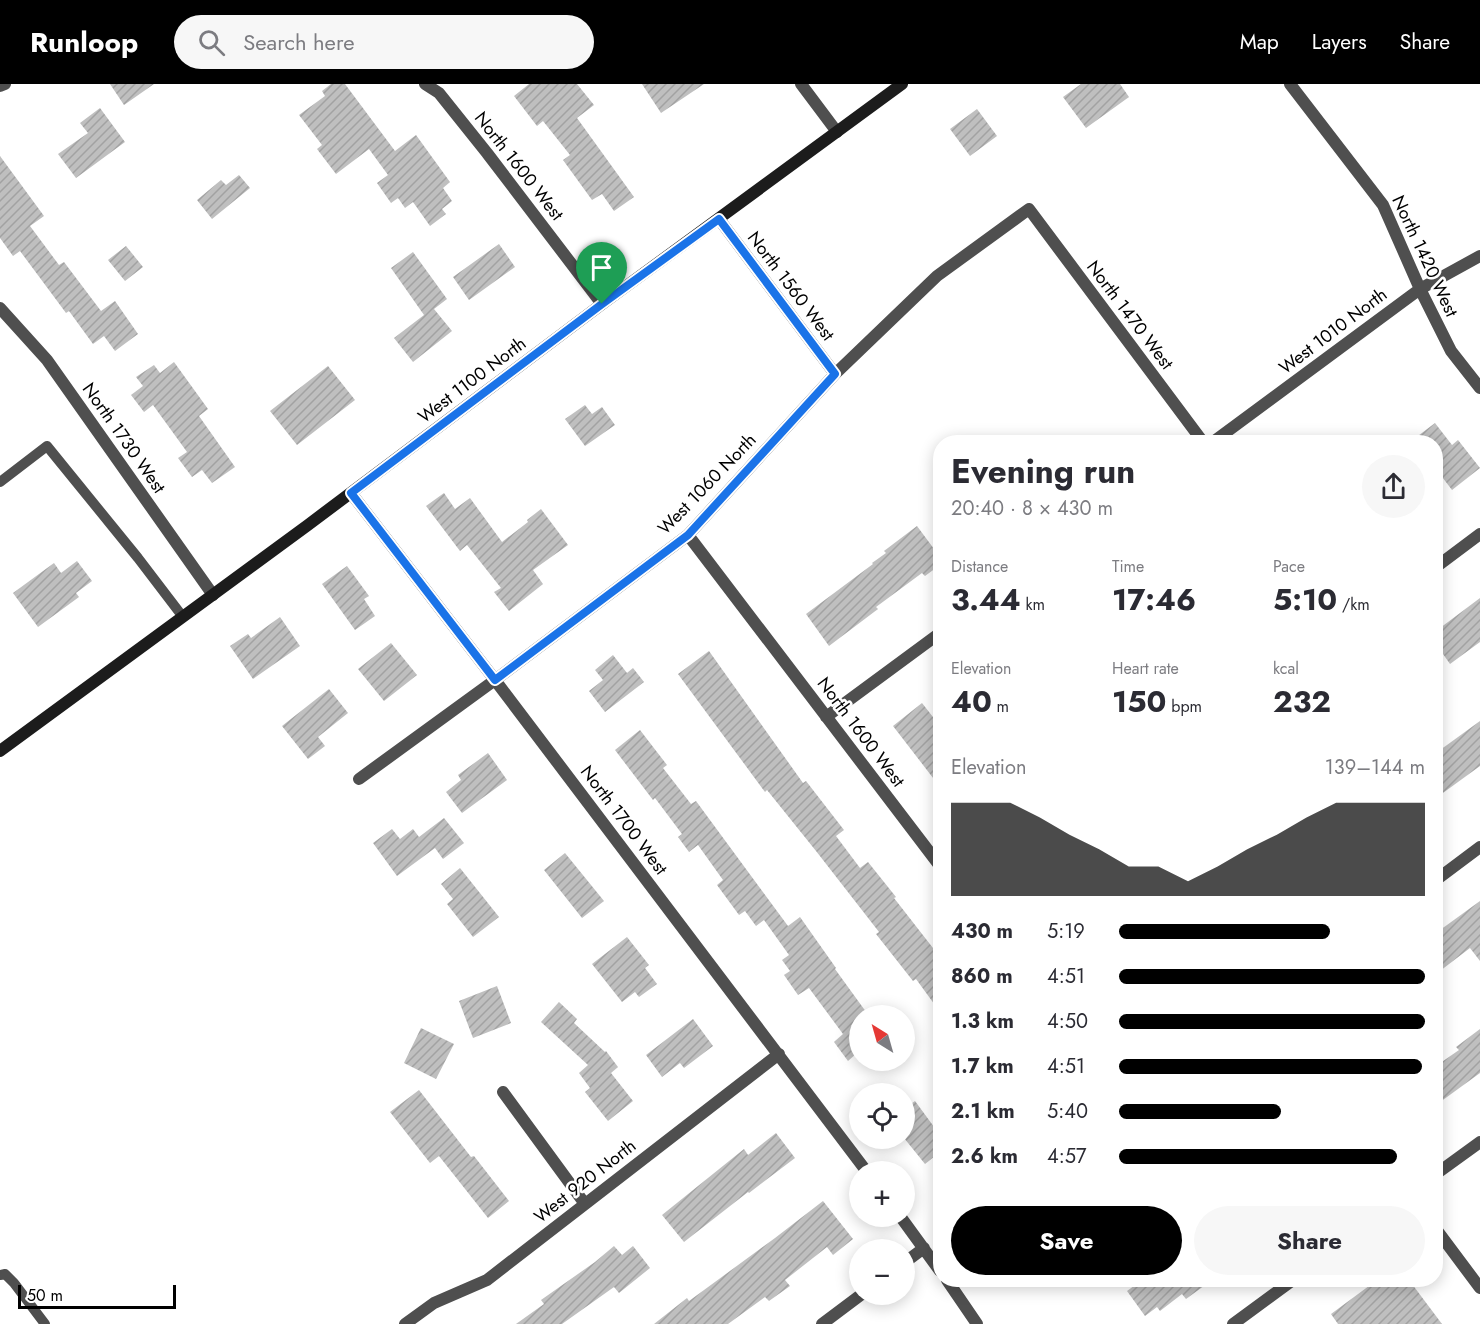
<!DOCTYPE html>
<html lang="en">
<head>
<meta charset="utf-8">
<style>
  :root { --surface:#fff; --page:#f7f7f7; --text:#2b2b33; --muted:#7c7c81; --accent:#000 }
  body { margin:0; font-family:Jost,sans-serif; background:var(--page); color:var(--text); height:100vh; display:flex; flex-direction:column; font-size:22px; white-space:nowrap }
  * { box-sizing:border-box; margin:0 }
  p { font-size:20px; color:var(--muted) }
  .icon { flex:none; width:33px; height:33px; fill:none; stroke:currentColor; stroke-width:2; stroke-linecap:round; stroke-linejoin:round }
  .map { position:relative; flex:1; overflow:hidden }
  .side { position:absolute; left:933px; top:351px; width:510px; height:852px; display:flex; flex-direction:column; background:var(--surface); border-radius:24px; box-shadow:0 3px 15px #0003 }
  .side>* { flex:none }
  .needle { width:39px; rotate:323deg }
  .controls { position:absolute; left:849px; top:921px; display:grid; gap:12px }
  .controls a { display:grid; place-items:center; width:66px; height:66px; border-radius:50%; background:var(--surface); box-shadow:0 3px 15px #0003; font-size:30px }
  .scale { position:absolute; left:18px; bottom:15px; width:158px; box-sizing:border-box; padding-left:6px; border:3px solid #000; border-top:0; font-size:16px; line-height:21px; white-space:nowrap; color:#000; -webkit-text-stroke:4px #fff; paint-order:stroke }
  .pin { position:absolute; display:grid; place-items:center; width:51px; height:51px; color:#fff; margin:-62px -26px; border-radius:50% 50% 50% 0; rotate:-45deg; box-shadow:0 0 6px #0007 }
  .pin .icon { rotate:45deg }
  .round { display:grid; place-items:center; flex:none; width:63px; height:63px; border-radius:32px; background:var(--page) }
  .summary { display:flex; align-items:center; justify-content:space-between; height:102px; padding:0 18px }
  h1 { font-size:33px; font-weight:700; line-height:45px }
  .metrics { display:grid; grid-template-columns:repeat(3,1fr); gap:9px; height:102px; padding:6px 18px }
  .metrics div { display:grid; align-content:center }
  .metrics b { font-size:30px; font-weight:700 }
  .metrics small { font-size:16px; font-weight:400 }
  .metrics p { font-size:16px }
  .chart { height:168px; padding:12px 18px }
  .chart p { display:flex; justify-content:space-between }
  .chart svg { width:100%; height:108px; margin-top:6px; fill:var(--accent); opacity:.7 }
  .primary-button { display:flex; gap:12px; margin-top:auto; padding:12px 18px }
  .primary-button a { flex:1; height:69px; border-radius:36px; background:var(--accent); color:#fff; font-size:24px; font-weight:700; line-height:69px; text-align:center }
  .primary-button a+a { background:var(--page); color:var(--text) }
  ul { padding:0 18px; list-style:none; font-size:20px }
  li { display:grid; grid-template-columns:96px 72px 1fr; align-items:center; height:45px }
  li i { height:15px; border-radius:8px; background:var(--accent) }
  header { display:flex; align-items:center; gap:36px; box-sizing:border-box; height:84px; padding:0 30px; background:var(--accent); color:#fff }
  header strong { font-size:28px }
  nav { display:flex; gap:33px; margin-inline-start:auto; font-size:21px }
  .search { width:420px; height:54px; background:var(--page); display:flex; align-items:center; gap:15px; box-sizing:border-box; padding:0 21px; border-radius:33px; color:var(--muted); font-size:22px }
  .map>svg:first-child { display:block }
  .building { fill:url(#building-hatch) }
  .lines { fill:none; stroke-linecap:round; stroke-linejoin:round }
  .lane { stroke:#4f4f4f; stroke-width:10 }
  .street { stroke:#4f4f4f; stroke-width:12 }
  .secondary { stroke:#1c1c1c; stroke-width:12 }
  .route-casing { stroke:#fff; stroke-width:12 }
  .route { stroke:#1a73e8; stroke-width:8 }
  .labels { text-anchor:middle; stroke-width:5; stroke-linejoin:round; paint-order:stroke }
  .street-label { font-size:18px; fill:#000; stroke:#fff }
</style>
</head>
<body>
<header>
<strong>Runloop</strong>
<div class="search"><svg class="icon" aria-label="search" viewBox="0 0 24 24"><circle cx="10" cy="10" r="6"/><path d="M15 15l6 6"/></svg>Search here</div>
<nav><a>Map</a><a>Layers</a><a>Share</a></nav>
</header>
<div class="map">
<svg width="1480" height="1240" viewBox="0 0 1480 1240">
  <defs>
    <pattern id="building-hatch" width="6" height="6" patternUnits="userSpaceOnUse" patternTransform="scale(1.5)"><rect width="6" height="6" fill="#bfbfbf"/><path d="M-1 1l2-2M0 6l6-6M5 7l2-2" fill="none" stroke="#a2a2a2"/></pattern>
  </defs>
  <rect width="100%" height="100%" fill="#fff"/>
  <path class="building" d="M110,0H154L124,21Z
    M331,0H345L395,67L416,51L450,98L443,104L452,117L442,125L446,130L430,142L413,118L405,124L398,114L391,119L377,99L388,91L369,65L336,90L317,65L322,61L299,31L325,12L322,7Z
    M529,0H577L594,21L577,34L634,113L614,127L602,110L592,116L563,76L570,71L543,37L537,42L514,12Z
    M642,0H704L661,29Z
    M1081,0H1120L1129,13L1086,44L1063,13Z
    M100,24L125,58L76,94L58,70L88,49L80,39Z
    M977,25L997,52L970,72L950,45Z
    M0,72L44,132L30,142L59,181L64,178L101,227L115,217L138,250L115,267L104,252L93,260L69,227L66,229L20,167L13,172L0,154Z
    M239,91L250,104L212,135L197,116L221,96L226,101Z
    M499,160L515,183L469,216L453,193Z
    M126,162L143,183L125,197L108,176Z
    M413,168L447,215L434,225L452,247L413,278L394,254L424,231L391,184Z
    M174,278L208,325L199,332L235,383L212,399L202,386L192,393L178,374L187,368L153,321L144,328L131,311L143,302L136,293L154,281L160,289Z
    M328,282L355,316L297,361L270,327Z
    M585,321L592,330L602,323L615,341L585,362L565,335Z
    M1435,339L1452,361L1458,356L1480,384L1452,406L1436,385V358H1410Z
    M444,409L455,425L470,414L502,458L528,438L527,436L541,425L568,461L533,486L543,500L509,527L494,508L501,504L467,461L460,467L426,422Z
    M917,442L940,473V481L925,492L922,489L876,523L878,525L829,562L806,530L873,480L872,479L886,469L884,467Z
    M77,477L92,497L76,509L79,513L38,543L13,509L54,479L61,489Z
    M347,482L369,512L364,515L375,532L355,546L322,500Z
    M1480,514V558L1450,580L1436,560V547Z
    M280,533L300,562L253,595L230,562L248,550L251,554Z
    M391,559L417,591L384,617L358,585Z
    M709,567L803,699L806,697L844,746L836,752L860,784L868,778L896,813L894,814L940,873V928L916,895L913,897L876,850L879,848L816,767L767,706L765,708L678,590Z
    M613,571L627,589L633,584L644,598L605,628L589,607L603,596L595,586Z
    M329,605L348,629L318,653L325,662L308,675L282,642Z
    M922,619L940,642V703L893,642Z
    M1480,637V682L1436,714V669Z
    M640,646L667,681L663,684L691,720L696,717L788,842L800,833L836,884L835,885L869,932H860V972L857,969L848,977L834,958L843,950L809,904L798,911L784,891L790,887L782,876L789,871L764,836L756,842L745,827L739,831L717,801L723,796L698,761L689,768L678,753L682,750L655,714L653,716L615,666Z
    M488,669L507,696L462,729L446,708L461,696L458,691Z
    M444,734L464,759L443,775L435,764L397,792L373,759L392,745L400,755L413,745L419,753Z
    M565,769L604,817L582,834L544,786Z
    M460,784L499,833L473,853L447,820L453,815L441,800Z
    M1480,817V877L1470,864L1436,890V849Z
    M627,853L649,881L645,884L657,900L639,913L635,908L622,918L592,880Z
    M497,902L511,939L473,954L459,917Z
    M559,918L577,935L574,939L605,968L606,967L618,983L611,989L633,1017L608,1037L585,1008L590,1004L579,989L588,981L541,938Z
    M693,935L713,962L684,984L680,979L662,993L646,971Z
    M421,944L454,960L436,995L404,979Z
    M1480,945V989L1436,1021V982L1459,966L1456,963Z
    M419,1006L471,1073L474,1072L509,1117L488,1134L439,1072L430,1079L390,1028Z
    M915,1017L940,1051V1068L925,1080L904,1054V1025Z
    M776,1049L795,1074L749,1109L748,1108L684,1158L662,1131L744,1065L748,1071Z
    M823,1117L853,1155L833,1171L827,1163L785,1196L790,1202L769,1217L765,1213L728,1240H654L687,1214L689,1217L775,1154Z
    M614,1162L622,1171L633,1162L650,1184L619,1209L614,1203L562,1240H516L544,1220L541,1216L595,1178Z
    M1142,1196H1212L1186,1215L1182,1210L1160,1227L1157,1223L1145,1232L1127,1207Z
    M1377,1196H1409L1442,1240H1338L1331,1230Z"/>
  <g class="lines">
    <path class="lane" d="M0,398L47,362L138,474L183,533
      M0,1191L5,1190L14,1199L45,1240"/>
    <path class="street" d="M425,0L439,9L487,69L602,220
      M801,0L837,48
      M1290,0L1383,121L1420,205L1451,267L1480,304
      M0,2L5,0
      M719,135L835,290
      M0,224L47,276L213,511
      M1213,358L1420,205L1480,172
      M351,409L495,596L867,1088
      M688,451L940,782
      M1436,483L1480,450
      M826,633L940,549
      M359,695L495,596L688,451L835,290L937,192L1029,125L1203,358
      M1436,796L1480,763
      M503,1008L585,1120
      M1436,1090L1480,1058
      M900,1132L940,1187
      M1436,1145L1480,1204
      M904,1179L924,1164
      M947,1196L977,1240
      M405,1240L434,1219L487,1196L779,970
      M822,1240L862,1210
      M1233,1240L1293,1196"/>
    <path class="secondary" d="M0,667L308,441L602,220L902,0"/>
  </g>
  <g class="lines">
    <g class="route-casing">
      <path id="route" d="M719,135L835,290L688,451L495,596L351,409L602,220Z"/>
    </g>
    <use href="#route" class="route"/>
  </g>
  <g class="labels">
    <g class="street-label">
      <text transform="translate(519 82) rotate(52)" y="6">North 1600 West</text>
      <text transform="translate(1425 172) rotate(65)" y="6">North 1420 West</text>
      <text transform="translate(791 202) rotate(53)" y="6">North 1560 West</text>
      <text transform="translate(1130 231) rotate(53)" y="6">North 1470 West</text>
      <text transform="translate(1333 247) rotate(-37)" y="6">West 1010 North</text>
      <text transform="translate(472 296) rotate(-37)" y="6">West 1100 North</text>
      <text transform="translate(124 354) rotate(55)" y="6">North 1730 West</text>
      <text transform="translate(707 400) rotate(-46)" y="6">West 1060 North</text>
      <text transform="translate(861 648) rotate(53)" y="6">North 1600 West</text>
      <text transform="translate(624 736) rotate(53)" y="6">North 1700 West</text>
      <text transform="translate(585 1097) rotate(-38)" y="6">West 920 North</text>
    </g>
  </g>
</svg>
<div class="controls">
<a><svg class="needle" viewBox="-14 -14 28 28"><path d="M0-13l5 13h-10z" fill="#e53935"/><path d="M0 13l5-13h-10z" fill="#7c7c81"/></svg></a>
<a><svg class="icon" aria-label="locate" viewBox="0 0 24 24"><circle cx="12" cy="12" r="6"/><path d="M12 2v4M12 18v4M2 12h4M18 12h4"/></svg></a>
<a>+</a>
<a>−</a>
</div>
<div class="scale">50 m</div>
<div class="pin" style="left:602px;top:220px;background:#1e9e55"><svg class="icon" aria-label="arrive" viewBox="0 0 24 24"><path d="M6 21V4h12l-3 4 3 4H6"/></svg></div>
<section class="side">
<div class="summary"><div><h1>Evening run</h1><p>20:40 · 8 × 430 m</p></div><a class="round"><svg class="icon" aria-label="share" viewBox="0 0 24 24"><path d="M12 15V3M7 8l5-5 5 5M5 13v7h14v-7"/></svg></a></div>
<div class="metrics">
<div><p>Distance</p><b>3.44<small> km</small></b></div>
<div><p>Time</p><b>17:46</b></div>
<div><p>Pace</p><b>5:10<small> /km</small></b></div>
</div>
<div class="metrics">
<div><p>Elevation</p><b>40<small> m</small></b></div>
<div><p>Heart rate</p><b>150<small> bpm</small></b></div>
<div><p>kcal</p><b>232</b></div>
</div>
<div class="chart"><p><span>Elevation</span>139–144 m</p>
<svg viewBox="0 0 160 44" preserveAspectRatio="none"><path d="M0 44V6L10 6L20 6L30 12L40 19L50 25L60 32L70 32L80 38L90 32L100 25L110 19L120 12L130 6L140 6L150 6L160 6V44z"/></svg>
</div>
<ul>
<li><b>430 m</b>5:19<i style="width:69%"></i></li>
<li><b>860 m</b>4:51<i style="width:100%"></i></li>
<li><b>1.3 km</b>4:50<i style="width:100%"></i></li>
<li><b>1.7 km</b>4:51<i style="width:99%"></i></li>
<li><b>2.1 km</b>5:40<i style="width:53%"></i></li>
<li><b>2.6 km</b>4:57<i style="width:91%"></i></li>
</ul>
<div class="primary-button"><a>Save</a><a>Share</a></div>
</section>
</div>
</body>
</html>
